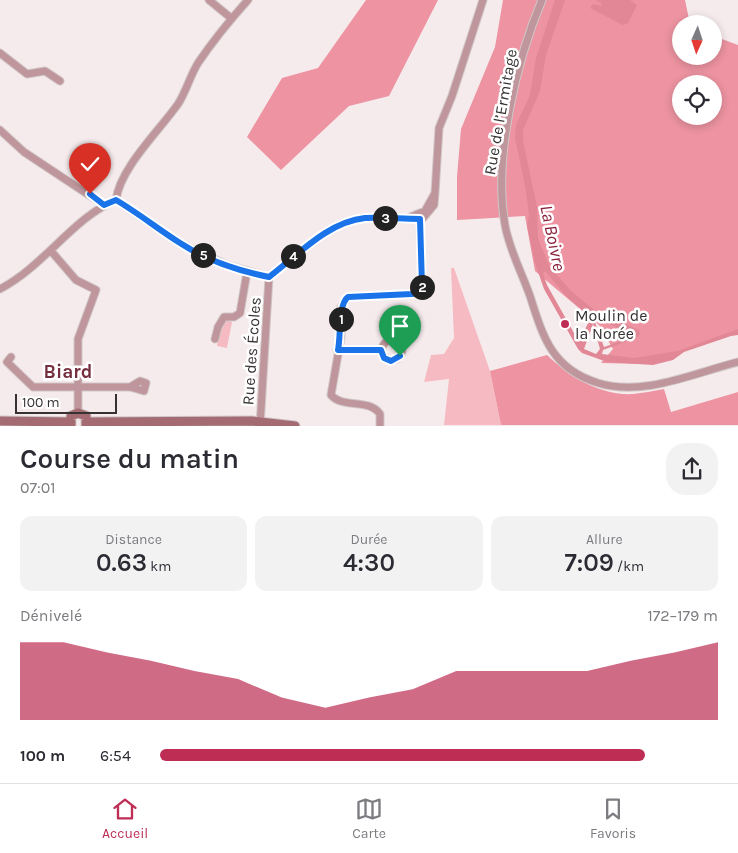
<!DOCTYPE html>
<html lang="fr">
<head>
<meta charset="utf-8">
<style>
  :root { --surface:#fff; --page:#f2f2f3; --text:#2b2b33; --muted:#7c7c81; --line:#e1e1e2; --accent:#bd2d54 }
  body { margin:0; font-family:Karla,sans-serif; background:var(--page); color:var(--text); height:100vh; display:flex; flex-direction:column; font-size:19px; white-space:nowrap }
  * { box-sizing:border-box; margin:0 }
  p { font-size:16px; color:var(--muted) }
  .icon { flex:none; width:28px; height:28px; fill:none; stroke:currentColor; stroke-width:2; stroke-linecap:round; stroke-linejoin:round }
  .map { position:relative; height:426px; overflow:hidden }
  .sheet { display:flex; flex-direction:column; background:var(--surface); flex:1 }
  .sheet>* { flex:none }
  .needle { width:32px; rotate:183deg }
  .controls { position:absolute; left:672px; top:15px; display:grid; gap:10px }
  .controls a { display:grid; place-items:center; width:50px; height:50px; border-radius:50%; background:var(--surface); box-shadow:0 2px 8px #0003; font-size:25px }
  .scale { position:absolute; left:15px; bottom:12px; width:102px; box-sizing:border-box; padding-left:5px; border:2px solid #363232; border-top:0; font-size:14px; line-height:18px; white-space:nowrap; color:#363232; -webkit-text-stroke:4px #fff; paint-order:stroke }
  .pin { position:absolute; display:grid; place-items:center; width:42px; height:42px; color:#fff; margin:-51px -21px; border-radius:50% 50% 50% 0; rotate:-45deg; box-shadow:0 0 5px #0007 }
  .pin .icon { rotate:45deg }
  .km { position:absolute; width:25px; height:25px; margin:-12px; border-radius:50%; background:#222; color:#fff; font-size:14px; line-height:25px; text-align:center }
  .round { display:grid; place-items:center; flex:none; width:52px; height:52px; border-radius:20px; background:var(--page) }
  .summary { display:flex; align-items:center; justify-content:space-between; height:85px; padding:0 20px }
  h1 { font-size:28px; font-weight:600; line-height:38px }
  .figures { display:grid; grid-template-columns:repeat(3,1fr); gap:8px; height:85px; padding:5px 20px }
  .figures div { display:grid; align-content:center; border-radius:12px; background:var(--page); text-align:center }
  .figures b { font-size:25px; font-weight:600 }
  .figures small { font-size:14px; font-weight:400 }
  .figures p { font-size:14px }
  .chart { height:140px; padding:10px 20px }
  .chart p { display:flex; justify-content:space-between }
  .chart svg { width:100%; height:90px; margin-top:5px; fill:var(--accent); opacity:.7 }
  ul { padding:0 20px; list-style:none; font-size:16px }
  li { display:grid; grid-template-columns:80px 60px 1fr; align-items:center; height:38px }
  li i { height:12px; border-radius:6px; background:var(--accent) }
  .tab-bar { display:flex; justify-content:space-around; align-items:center; height:70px; border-top:1px solid var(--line); background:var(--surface); font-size:14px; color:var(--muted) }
  .tab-bar a { display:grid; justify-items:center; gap:2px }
  .tab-bar .on { color:var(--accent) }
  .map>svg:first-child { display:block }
  .green { fill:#f6bbc2 }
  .forest { fill:#ed93a1; fill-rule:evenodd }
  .water { fill:#e18795; fill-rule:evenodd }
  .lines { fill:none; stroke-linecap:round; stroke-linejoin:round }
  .street-casing { stroke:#d0c6c7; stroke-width:9 }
  .secondary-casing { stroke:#d0c6c7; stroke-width:11 }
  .street { stroke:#bf969b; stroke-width:7 }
  .secondary { stroke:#a56b73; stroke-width:9 }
  .route-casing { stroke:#fff; stroke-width:10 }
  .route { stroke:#1a73e8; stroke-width:6 }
  .poi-dot { fill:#bd2d54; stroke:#fff; stroke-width:2 }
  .labels { text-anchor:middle; stroke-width:5; stroke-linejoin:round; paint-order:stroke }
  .street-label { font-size:16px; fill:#363232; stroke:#fff }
  .poi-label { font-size:16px; fill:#363232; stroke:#fff; text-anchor:start }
  .water-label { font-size:18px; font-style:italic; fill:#8c233e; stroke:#fff }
  .quarter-label { font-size:19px; font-weight:bold; fill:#752e3d; stroke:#fff }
</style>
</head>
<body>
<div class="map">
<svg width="738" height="426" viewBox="0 0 738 426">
  <rect width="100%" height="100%" fill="#f6ebec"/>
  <path class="green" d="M451,268H454L490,371L501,425H444L449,379L424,382L431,355L444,354L454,338Z
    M226,320L232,322L227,348L217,346L219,333Z"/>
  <path class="forest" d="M366,0H438L389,96L349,106L281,170L247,137L282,78L318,68Z
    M503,0H685L690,24H681V56H714V36L738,45V333L646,364L601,363L613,349L599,325L535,271L525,216L457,220V177L461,129L495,47ZM681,84H714V116H681Z
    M547,355C569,376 600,396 633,394C643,393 653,391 664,389L671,412L738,392V425H501L490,371Z"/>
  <path class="water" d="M555,0H565L546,55L540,91L523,130V141L537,207L538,239L550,267L571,291L598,313L639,330L640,334L638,337L603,350L602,354L634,358L678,351L738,329V335L731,336L684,352L673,360L653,365L607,362L582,353L578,349L544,289L535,263L527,226L529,215L526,191L515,138L516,125L530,95L536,58ZM545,271L566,296L589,316V321L579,342L547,285L543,274ZM600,320L635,335V336L604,347L595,322ZM593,324L600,349L596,354L584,349Z
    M595,0H630L637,5L628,23L623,25L590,8L593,4L602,6L601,3Z"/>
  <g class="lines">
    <g class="street-casing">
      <path id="street" d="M209,0L231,18
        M542,0C516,62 493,158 505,225C509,249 522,273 530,296C543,337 552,369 598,383C643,397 694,373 738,362
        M0,53L27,74L45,71L60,81
        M0,130L24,152L104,205
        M435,193L439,128L452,96L483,0
        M116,200C120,168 159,131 178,104C186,92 190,76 198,63C213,41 230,20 248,0
        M116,200L181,244L227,265L269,277
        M51,251L76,280L96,290L78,339V413
        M269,277C297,256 327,222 364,218C384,216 404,221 423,218L434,205L435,193L425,211L408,218
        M0,289C43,267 74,217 116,200
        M215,339L218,327L224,317H234L240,313L247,272
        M382 350a10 10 0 1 1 20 0a10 10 0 1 1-20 0Z
        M337,350H381
        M11,357L7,362L33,387H130L144,391L146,383L140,381L130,387
        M260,426L269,277
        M380,426V414C369,398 343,409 331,395L341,337V307L348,297L412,294L420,290L422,281L419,215"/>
    </g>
    <g class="secondary-casing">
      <path id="secondary" d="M0,421L70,422
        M87,422L252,421L295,426
        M71,425V416L78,413L86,416V426"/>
    </g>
    <use href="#street" class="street"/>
    <use href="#secondary" class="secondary"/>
  </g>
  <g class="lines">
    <g class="route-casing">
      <path id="route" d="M90,194L104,205L116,200C138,213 158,229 180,243C206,260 239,271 269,277C297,256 327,222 365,218C383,217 401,219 420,219L422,286L420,290L412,294L348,297C338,304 341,336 338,350H381L384,358L391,361L400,356"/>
    </g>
    <use href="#route" class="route"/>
  </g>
  <circle class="poi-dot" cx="565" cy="324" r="5"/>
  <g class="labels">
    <g class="street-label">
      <text transform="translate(500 112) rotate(-80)" y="6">Rue de l’Ermitage</text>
      <text transform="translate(251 351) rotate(-86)" y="6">Rue des Écoles</text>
    </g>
    <g class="poi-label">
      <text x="575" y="321">Moulin de<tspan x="575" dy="18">la Norée</tspan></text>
    </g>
    <g class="water-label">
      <text transform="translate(553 238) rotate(78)" y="6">La Boivre</text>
    </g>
    <g class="quarter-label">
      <text x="68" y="378">Biard</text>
    </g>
  </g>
</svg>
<div class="controls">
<a><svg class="needle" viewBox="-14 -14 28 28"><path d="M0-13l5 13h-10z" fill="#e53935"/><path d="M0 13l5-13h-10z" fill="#7c7c81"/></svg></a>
<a><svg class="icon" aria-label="locate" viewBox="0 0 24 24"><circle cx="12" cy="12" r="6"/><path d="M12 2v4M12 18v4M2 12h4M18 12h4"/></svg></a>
</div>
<div class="scale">100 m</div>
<div class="pin" style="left:400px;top:356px;background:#1e9e55"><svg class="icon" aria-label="arrive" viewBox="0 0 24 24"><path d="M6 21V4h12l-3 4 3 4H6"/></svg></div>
<div class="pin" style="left:90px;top:194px;background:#d93025"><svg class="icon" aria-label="check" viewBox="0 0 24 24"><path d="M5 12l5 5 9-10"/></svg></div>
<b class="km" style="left:341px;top:319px">1</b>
<b class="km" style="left:422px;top:287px">2</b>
<b class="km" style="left:385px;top:218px">3</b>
<b class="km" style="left:293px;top:256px">4</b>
<b class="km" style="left:203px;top:255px">5</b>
</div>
<section class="sheet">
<div class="summary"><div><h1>Course du matin</h1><p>07:01</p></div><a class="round"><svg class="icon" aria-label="share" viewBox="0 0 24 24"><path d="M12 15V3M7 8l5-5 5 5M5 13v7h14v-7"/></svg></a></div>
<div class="figures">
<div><p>Distance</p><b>0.63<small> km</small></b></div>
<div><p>Durée</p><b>4:30</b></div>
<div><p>Allure</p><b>7:09<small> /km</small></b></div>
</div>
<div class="chart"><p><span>Dénivelé</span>172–179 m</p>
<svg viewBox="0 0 160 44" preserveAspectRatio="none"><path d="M0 44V6L10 6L20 11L30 15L40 20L50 24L60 33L70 38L80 33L90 29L100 20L110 20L120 20L130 20L140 15L150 11L160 6V44z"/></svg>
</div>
<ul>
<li><b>100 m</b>6:54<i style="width:87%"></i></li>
</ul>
</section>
<nav class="tab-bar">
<a class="on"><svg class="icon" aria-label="home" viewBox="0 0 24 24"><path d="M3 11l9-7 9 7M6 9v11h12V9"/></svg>Accueil</a>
<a><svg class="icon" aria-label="map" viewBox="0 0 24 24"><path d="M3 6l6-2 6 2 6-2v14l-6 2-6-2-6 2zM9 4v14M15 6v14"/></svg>Carte</a>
<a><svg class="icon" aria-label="saved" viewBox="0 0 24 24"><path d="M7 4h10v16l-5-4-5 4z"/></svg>Favoris</a>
</nav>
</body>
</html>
